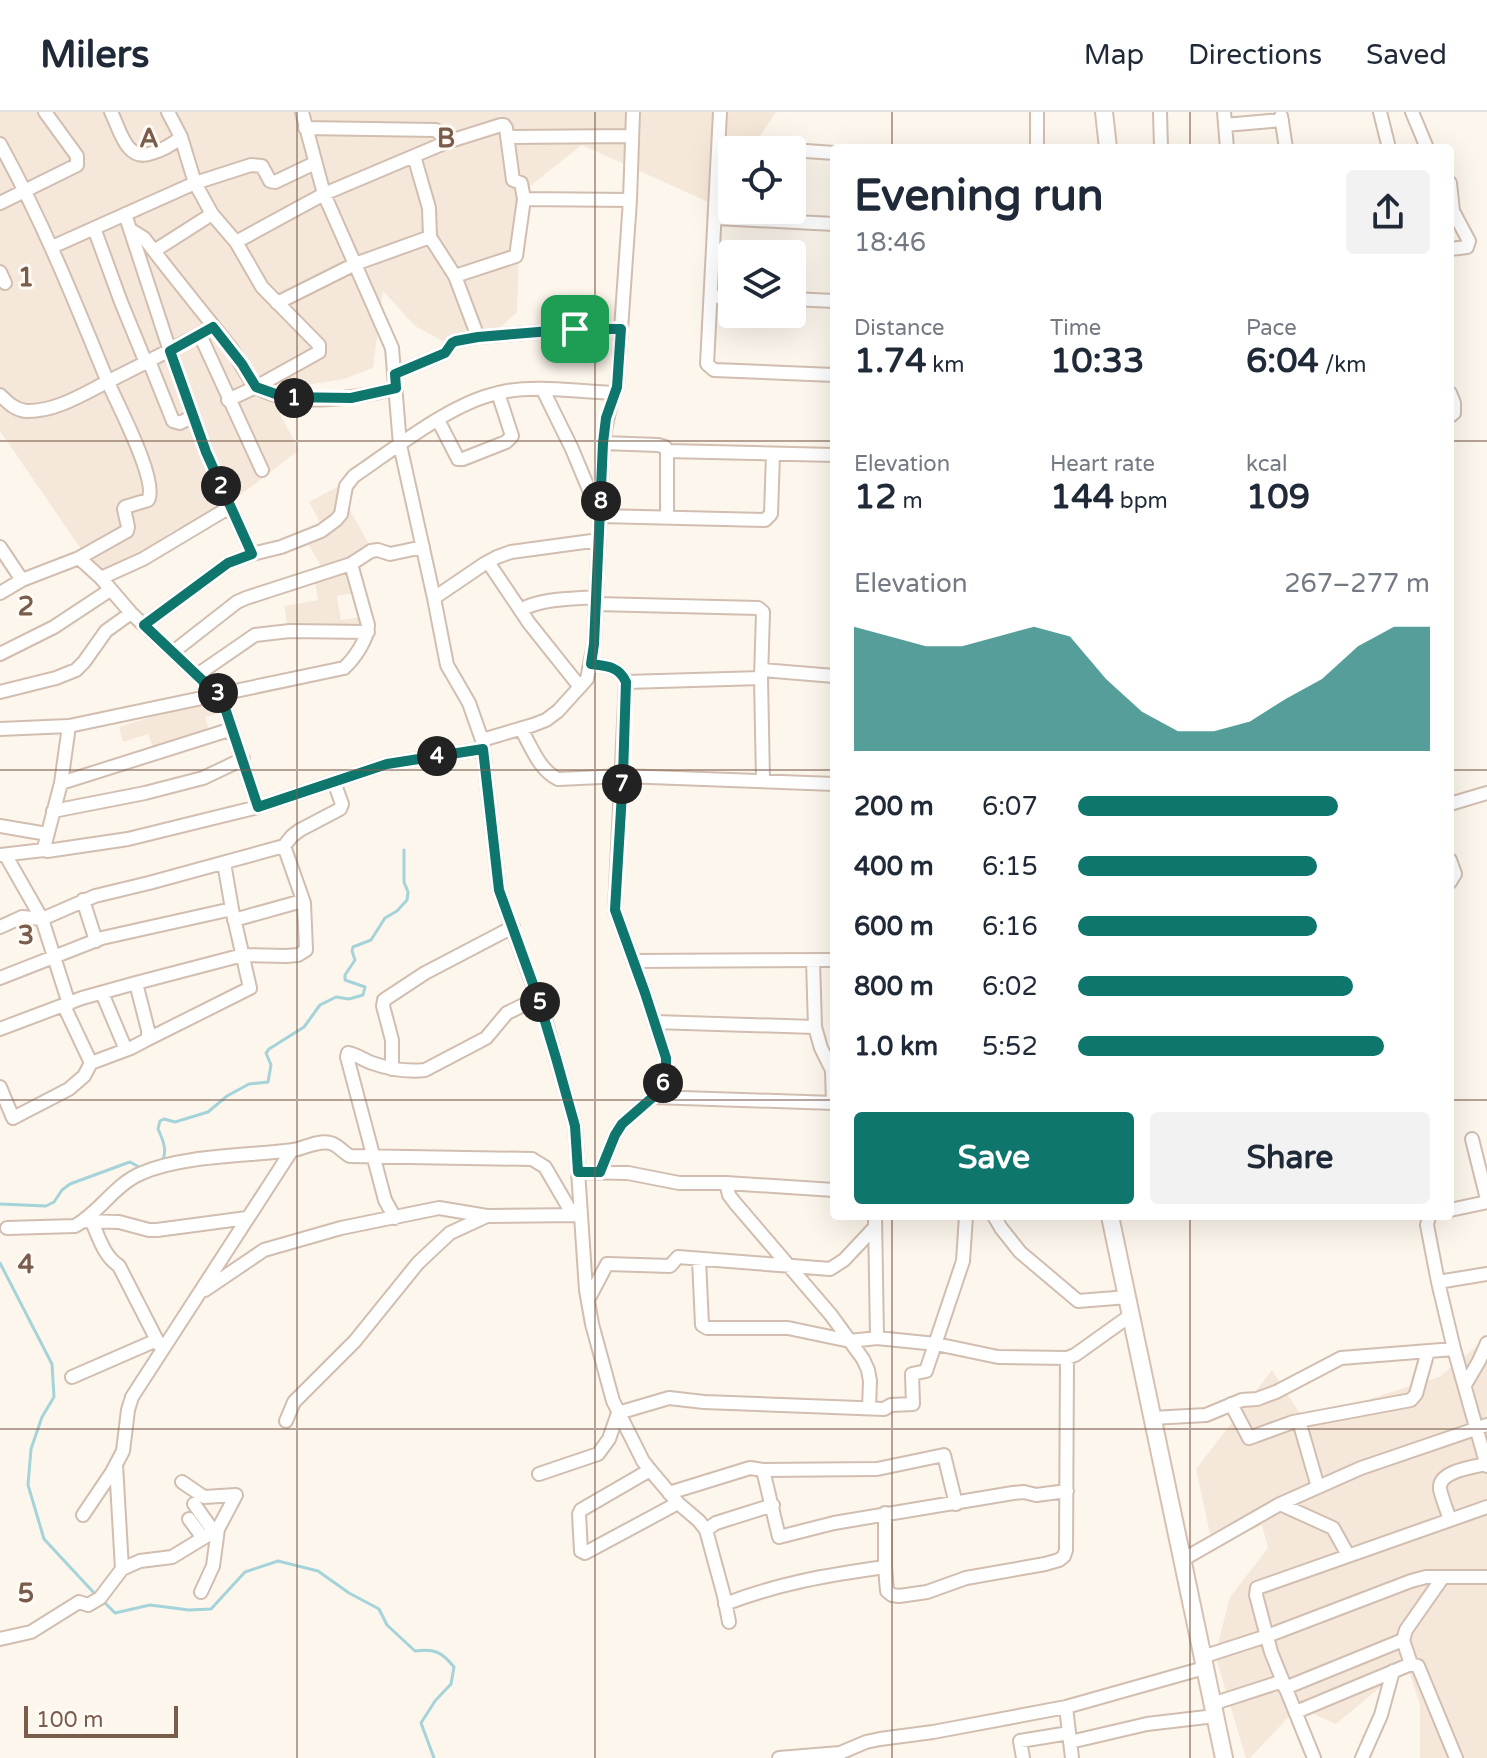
<!DOCTYPE html>
<html lang="en">
<head>
<meta charset="utf-8">
<style>
  :root { --surface:#fff; --page:#f2f2f3; --text:#1f2937; --muted:#747a83; --line:#e0e1e3; --accent:#0f766e }
  body { margin:0; font-family:"Varela Round",sans-serif; background:var(--page); color:var(--text); height:100vh; display:flex; flex-direction:column; font-size:30px; white-space:nowrap }
  * { box-sizing:border-box; margin:0 }
  p { font-size:26px; color:var(--muted) }
  .icon { flex:none; width:44px; height:44px; fill:none; stroke:currentColor; stroke-width:2; stroke-linecap:round; stroke-linejoin:round }
  .map { position:relative; flex:1; overflow:hidden }
  .details { position:absolute; left:830px; top:32px; width:624px; height:1076px; display:flex; flex-direction:column; background:var(--surface); border-radius:8px; box-shadow:0 8px 32px #0002 }
  .details>* { flex:none }
  .controls { position:absolute; left:718px; top:24px; display:grid; gap:16px }
  .controls a { display:grid; place-items:center; width:88px; height:88px; border-radius:8px; background:var(--surface); box-shadow:0 8px 32px #0002; font-size:40px }
  .scale { position:absolute; left:24px; bottom:20px; width:154px; box-sizing:border-box; padding-left:8px; border:4px solid #7a5c4d; border-top:0; font-size:22px; line-height:28px; white-space:nowrap; color:#7a5c4d; -webkit-text-stroke:6px #fffaf3; paint-order:stroke }
  .pin { position:absolute; display:grid; place-items:center; width:68px; height:68px; color:#fff; margin:-34px; border-radius:16px; box-shadow:0 4px 12px #0006 }
  .km { position:absolute; width:40px; height:40px; margin:-20px; border-radius:50%; background:#222; color:#fff; font-size:22px; line-height:40px; text-align:center }
  .round { display:grid; place-items:center; flex:none; width:84px; height:84px; border-radius:8px; background:var(--page) }
  .summary { display:flex; align-items:center; justify-content:space-between; height:136px; padding:0 24px }
  h1 { font-size:44px; font-weight:700; line-height:60px }
  .figures { display:grid; grid-template-columns:repeat(3,1fr); gap:12px; height:136px; padding:8px 24px }
  .figures div { display:grid; align-content:center }
  .figures b { font-size:34px; font-weight:700 }
  .figures small { font-size:22px; font-weight:400 }
  .figures p { font-size:22px }
  .chart { height:224px; padding:16px 24px }
  .chart p { display:flex; justify-content:space-between }
  .chart svg { width:100%; height:144px; margin-top:8px; fill:var(--accent); opacity:.7 }
  .action { display:flex; gap:16px; margin-top:auto; padding:16px 24px }
  .action a { flex:1; height:92px; border-radius:8px; background:var(--accent); color:#fff; font-size:32px; font-weight:700; line-height:92px; text-align:center }
  .action a+a { background:var(--page); color:var(--text) }
  ul { padding:0 24px; list-style:none; font-size:26px }
  li { display:grid; grid-template-columns:128px 96px 1fr; align-items:center; height:60px }
  li i { height:20px; border-radius:10px; background:var(--accent) }
  header { display:flex; align-items:center; gap:48px; box-sizing:border-box; height:112px; padding:0 40px; background:var(--surface); border-bottom:2px solid var(--line) }
  header strong { font-size:38px }
  nav { display:flex; gap:44px; margin-inline-start:auto; font-size:28px }
  .map>svg:first-child { display:block }
  .residential { fill:#f5e8da }
  .lines { fill:none; stroke-linecap:round; stroke-linejoin:round }
  .stream { stroke:#a5d3da; stroke-width:3 }
  .street-casing { stroke:#d1beb0; stroke-width:16 }
  .secondary-casing { stroke:#d6c0b0; stroke-width:20 }
  .street { stroke:#fff; stroke-width:12 }
  .secondary { stroke:#fff; stroke-width:16 }
  .route-casing { stroke:#fff; stroke-width:16 }
  .route { stroke:#0f766e; stroke-width:10 }
  .grid { fill:none; stroke:#7a5c4d; stroke-width:2; stroke-opacity:0.55 }
  .grid-label { font-size:26px; text-anchor:middle; font-weight:bold; fill:#7a5c4d; stroke:#fffaf3; stroke-width:6; stroke-linejoin:round; paint-order:stroke }
</style>
</head>
<body>
<header>
<strong>Milers</strong>
<nav><a>Map</a><a>Directions</a><a>Saved</a></nav>
</header>
<div class="map">
<svg width="1487" height="1646" viewBox="0 0 1487 1646">
  <rect width="100%" height="100%" fill="#fdf6ec"/>
  <path class="residential" d="M0,0H776L751,38H732V65L708,90L582,33L521,81L517,200L482,233L448,232L415,214L383,179L373,256L344,267L268,279L299,338L222,397L169,421L107,475L0,319Z
    M337,375L370,434L337,452L339,461L351,459L354,481L337,484L341,508L361,505L363,516L354,517L346,513L289,523L284,494L318,488L313,456L321,454L307,430L325,420L309,390Z
    M219,584L224,600L205,605L209,619L153,635L148,622L123,630L119,615Z
    M1487,1226V1646H1420V1593L1407,1553L1336,1612L1298,1595L1250,1646H1246L1215,1543L1230,1485L1268,1436L1262,1413L1213,1436L1196,1357L1272,1258L1304,1308L1439,1265Z"/>
  <g class="lines">
    <path class="stream" d="M163,1048C167,1037 163,1028 158,1017L160,1009L164,1007L175,1010L208,1000L227,984L249,972L268,970L271,953L266,941L269,937L304,915L320,893L336,885L349,887L363,883L365,875L345,868V863L355,848L352,839L353,835L371,828L385,806L397,799L407,788L408,780L404,770V738
      M0,1092L46,1094L54,1090L62,1078L70,1072L127,1051L130,1050L141,1056
      M0,1151L52,1252L54,1285L42,1305L31,1337L28,1373L44,1427L96,1483
      M102,1488L115,1501L150,1493L189,1498L211,1497L245,1460L278,1449L318,1459L349,1481L379,1497L387,1513L415,1539C434,1536 442,1540 454,1555L451,1572L435,1589L421,1611L434,1646"/>
    <g class="street-casing">
      <path id="street" d="M111,0C120,17 126,51 152,41C162,38 172,33 181,25
        M168,0L181,25L195,71L212,102L236,130L262,175L319,233V240L256,275L228,288
        M302,0L324,82L392,236L400,333L434,486L447,553L469,591L482,628L499,778L545,907L575,1014L586,1178L592,1212L613,1289L643,1349L650,1358L678,1391L699,1409L706,1418L724,1484L729,1510
        M720,0L707,252L714,258L834,263
        M1160,0L1161,36
        M1224,0L1227,36
        M1380,0L1389,36
        M1412,0L1427,36
        M1281,4L1286,36
        M1225,13L1282,8
        M305,16L436,18L447,30
        M507,25L632,24
        M0,32C42,108 74,187 107,268C116,290 159,369 148,388L125,395L124,397L128,415L127,419L79,446L22,468L0,481
        M719,34L789,38
        M1037,36V0
        M792,38L834,41
        M414,44L429,96L430,125L455,164L478,225
        M1450,71L1453,99L1469,129L1467,135L1450,137
        M0,91L77,53V44L45,0
        M125,102L170,239L206,340L252,442
        M716,106L834,112
        M94,116L121,190L146,251
        M131,118L144,126C172,163 202,199 231,236C238,246 250,271 258,276C293,296 359,286 396,276
        M236,130L324,82L447,30L501,13H504L506,16L513,68L521,71L524,87
        M52,135L195,71L251,53L262,54L270,69L275,70L315,51
        M154,139L212,102
        M0,160L5,171
        M455,164L516,144L524,87L630,88
        M711,184L732,185
        M792,187L834,189
        M277,191L355,152L430,125
        M200,223L262,358
        M149,249L173,309L180,311L193,304
        M395,262L445,241L452,231L456,229L478,225L575,217H621
        M543,278L572,337L600,404L765,408L771,402L773,342
        M1450,281L1454,291V301L1450,304
        M0,283C7,290 15,298 26,299C57,300 86,280 113,267C147,250 180,233 213,215
        M438,308L458,347H463L506,330L512,324L498,281
        M603,331L658,333L665,335L667,339V405
        M667,339L834,343
        M0,435L22,468
        M79,446L101,466L131,501L202,568L211,583
        M488,450L529,511L580,575
        M101,466L143,447L230,395
        M434,486L484,452L497,445L511,440L599,428
        M596,492L758,496L763,500L761,566L763,669
        M520,498C543,486 571,487 596,485
        M144,513L228,451L252,442L281,435L321,419L336,408L341,402L346,374L354,364C394,337 451,291 498,281C533,272 579,280 615,281
        M173,540L237,490L246,486L351,452L371,439L378,438L390,442L423,435
        M0,542L54,515L110,478
        M591,552C606,554 619,554 626,570L615,798L645,881L666,946V965L661,976L653,985L622,1012L615,1023L600,1060
        M762,558L834,564
        M197,563L255,523L290,519L368,520
        M626,570L761,566
        M0,580L56,566L76,558L84,550L106,519L131,501
        M220,581L258,695
        M69,614L61,671L44,736L47,739L128,727L258,695L387,652L483,637
        M0,617L69,614L344,556C354,547 368,527 368,513L351,452
        M521,617C531,634 539,658 558,667L623,664L834,672
        M482,628L533,613L546,608L558,599L587,567L594,532L603,331C606,311 609,294 617,275L630,88L633,0
        M61,671L232,617
        M1450,692L1487,681
        M53,699L145,681L203,666L243,647
        M0,714L47,722
        M0,743L44,738
        M6,744L42,807L69,892
        M1450,748L1455,762L1450,770
        M83,788L96,829
        M234,808L302,789
        M0,815L22,805L42,807L95,784L149,771L284,734L292,724L300,718L340,697L342,692L334,670
        M813,848L815,915L821,936L832,958L833,990
        M633,849L834,848
        M0,866L102,826L232,797
        M102,881L126,938
        M64,894L91,951
        M654,910L815,915
        M0,917L82,886L136,871L243,843L286,844L298,843L306,838L304,791L284,734
        M148,927L250,876L232,797L224,751
        M392,957V928L383,894L384,888L425,861L513,815
        M0,975L13,1006L69,977L84,964L91,951L131,936L148,927V918L136,871
        M653,985L834,991
        M1472,1027L1487,1087
        M578,1060L628,1061L679,1071H726L834,1078
        M726,1071L729,1083L735,1091L831,1203L863,1247L868,1258L870,1269L869,1296
        M1450,1098L1487,1090
        M875,1104L877,1226
        M994,1104L1001,1116L1020,1140L1078,1189L1128,1185
        M1429,1104L1427,1113L1438,1170L1454,1237L1487,1354
        M395,1106L385,1088L347,945L348,941C356,942 363,948 372,951C389,957 407,960 425,958L486,926L507,901L538,886
        M83,1109L119,1110L149,1118H157L247,1106
        M92,1110C99,1126 104,1144 119,1154L162,1238
        M7,1116L75,1114C100,1100 115,1072 142,1061C183,1043 248,1044 294,1038C304,1036 319,1028 330,1031C337,1032 344,1041 350,1044L532,1047L545,1055L573,1103
        M699,1147L702,1213L707,1216H788L850,1229L877,1226L936,1232L998,1245L1067,1246L1075,1243L1131,1203
        M1438,1170L1487,1162
        M205,1178L264,1138L341,1116L439,1096L487,1104L580,1103
        M588,1188L607,1152L670,1154L678,1145L830,1157L844,1148L875,1115
        M72,1265L157,1228
        M1465,1273L1479,1249L1487,1231
        M1231,1292L1249,1326L1293,1310L1411,1288L1416,1282L1428,1239
        M1152,1306L1206,1303L1242,1288L1257,1287L1276,1280L1341,1246L1454,1237
        M286,1309L294,1290L355,1229L418,1151L450,1121L487,1104
        M1299,1309L1318,1375
        M650,1358L581,1398L579,1402L581,1439L585,1441L678,1391
        M763,1358L779,1425L834,1411L1013,1381L1024,1380L1036,1383L1067,1379
        M539,1362L598,1342L609,1327L618,1301L669,1286L704,1290L884,1297L891,1293L913,1292L912,1262L926,1259L963,1149L966,1104
        M182,1370L204,1385L236,1383L218,1417
        M669,1381L750,1356L763,1358L877,1357L944,1343L956,1392
        M194,1392L214,1420
        M1280,1392L1333,1416L1348,1443
        M885,1401V1455L887,1479L892,1483L899,1484L927,1480L966,1466L1045,1452L1059,1448L1064,1444L1066,1438L1067,1246
        M83,1403L112,1360L123,1339L128,1298L132,1285L292,1038
        M189,1407L203,1426
        M1450,1408C1447,1398 1442,1387 1440,1377C1438,1359 1473,1355 1486,1352
        M706,1418L716,1411L773,1393
        M1182,1448L1280,1392L1361,1356L1487,1313
        M122,1457L140,1449L172,1445L218,1417L213,1454L201,1480
        M1443,1465L1406,1518L1403,1528L1411,1552L1418,1554L1456,1646
        M725,1492C780,1471 827,1463 885,1455
        M0,1527L31,1520L79,1490L88,1493L100,1486L122,1457L116,1353
        M1202,1545L1267,1524L1411,1469L1426,1465H1487
        M1285,1576L1403,1528
        M1212,1592L1283,1569
        M1066,1595L1072,1646
        M1296,1600L1411,1552
        M1070,1630L1147,1612L1215,1604
        M779,1646L840,1641L866,1630L880,1627L933,1620L1066,1595L1204,1556
        M1023,1646L1020,1629L1069,1621
        M1314,1646L1271,1540L1256,1483L1257,1476L1487,1395
        M1362,1646L1381,1603L1393,1559"/>
    </g>
    <g class="secondary-casing">
      <path id="secondary" d="M1104,0L1108,36
        M1110,1104L1224,1646"/>
    </g>
    <use href="#street" class="street"/>
    <use href="#secondary" class="secondary"/>
  </g>
  <g class="lines">
    <g class="route-casing">
      <path id="route" d="M213,215L242,252L256,275L284,285L351,286L396,276L395,262L445,241L452,231L456,229L478,225L575,217H621L617,275L606,306L603,331L594,532L591,552C606,554 619,554 626,570L623,664L615,798L645,881L666,946V965L661,976L653,985L622,1012L615,1023L600,1060H578L575,1014L556,946L538,886L499,778L483,637L387,652L258,695L220,581L211,583L202,568L144,513L228,451L252,442L206,340L170,239Z"/>
    </g>
    <use href="#route" class="route"/>
  </g>
  <path class="grid" d="M297,0V1646M595,0V1646M892,0V36M1190,0V36M0,329H834M1450,329H1487M0,658H834M1450,658H1487M0,988H834M1450,988H1487M892,1104V1646M1190,1104V1646M0,1317H1487"/>
  <g class="grid-label">
    <text x="149" y="35">A</text>
    <text x="446" y="35">B</text>
    <text x="26" y="174">1</text>
    <text x="26" y="503">2</text>
    <text x="26" y="832">3</text>
    <text x="26" y="1161">4</text>
    <text x="26" y="1490">5</text>
  </g>
</svg>
<div class="controls">
<a><svg class="icon" aria-label="locate" viewBox="0 0 24 24"><circle cx="12" cy="12" r="6"/><path d="M12 2v4M12 18v4M2 12h4M18 12h4"/></svg></a>
<a><svg class="icon" aria-label="layers" viewBox="0 0 24 24"><path d="M12 4l9 5-9 5-9-5zM3 14l9 5 9-5"/></svg></a>
</div>
<div class="scale">100 m</div>
<div class="pin" style="left:575px;top:217px;background:#1e9e55"><svg class="icon" aria-label="arrive" viewBox="0 0 24 24"><path d="M6 21V4h12l-3 4 3 4H6"/></svg></div>
<b class="km" style="left:294px;top:286px">1</b>
<b class="km" style="left:221px;top:374px">2</b>
<b class="km" style="left:218px;top:581px">3</b>
<b class="km" style="left:437px;top:644px">4</b>
<b class="km" style="left:540px;top:890px">5</b>
<b class="km" style="left:663px;top:971px">6</b>
<b class="km" style="left:622px;top:672px">7</b>
<b class="km" style="left:601px;top:389px">8</b>
<section class="details">
<div class="summary"><div><h1>Evening run</h1><p>18:46</p></div><a class="round"><svg class="icon" aria-label="share" viewBox="0 0 24 24"><path d="M12 15V3M7 8l5-5 5 5M5 13v7h14v-7"/></svg></a></div>
<div class="figures">
<div><p>Distance</p><b>1.74<small> km</small></b></div>
<div><p>Time</p><b>10:33</b></div>
<div><p>Pace</p><b>6:04<small> /km</small></b></div>
</div>
<div class="figures">
<div><p>Elevation</p><b>12<small> m</small></b></div>
<div><p>Heart rate</p><b>144<small> bpm</small></b></div>
<div><p>kcal</p><b>109</b></div>
</div>
<div class="chart"><p><span>Elevation</span>267–277 m</p>
<svg viewBox="0 0 160 44" preserveAspectRatio="none"><path d="M0 44V6L10 9L20 12L30 12L40 9L50 6L60 9L70 22L80 32L90 38L100 38L110 35L120 28L130 22L140 12L150 6L160 6V44z"/></svg>
</div>
<ul>
<li><b>200 m</b>6:07<i style="width:74%"></i></li>
<li><b>400 m</b>6:15<i style="width:68%"></i></li>
<li><b>600 m</b>6:16<i style="width:68%"></i></li>
<li><b>800 m</b>6:02<i style="width:78%"></i></li>
<li><b>1.0 km</b>5:52<i style="width:87%"></i></li>
</ul>
<div class="action"><a>Save</a><a>Share</a></div>
</section>
</div>
</body>
</html>
